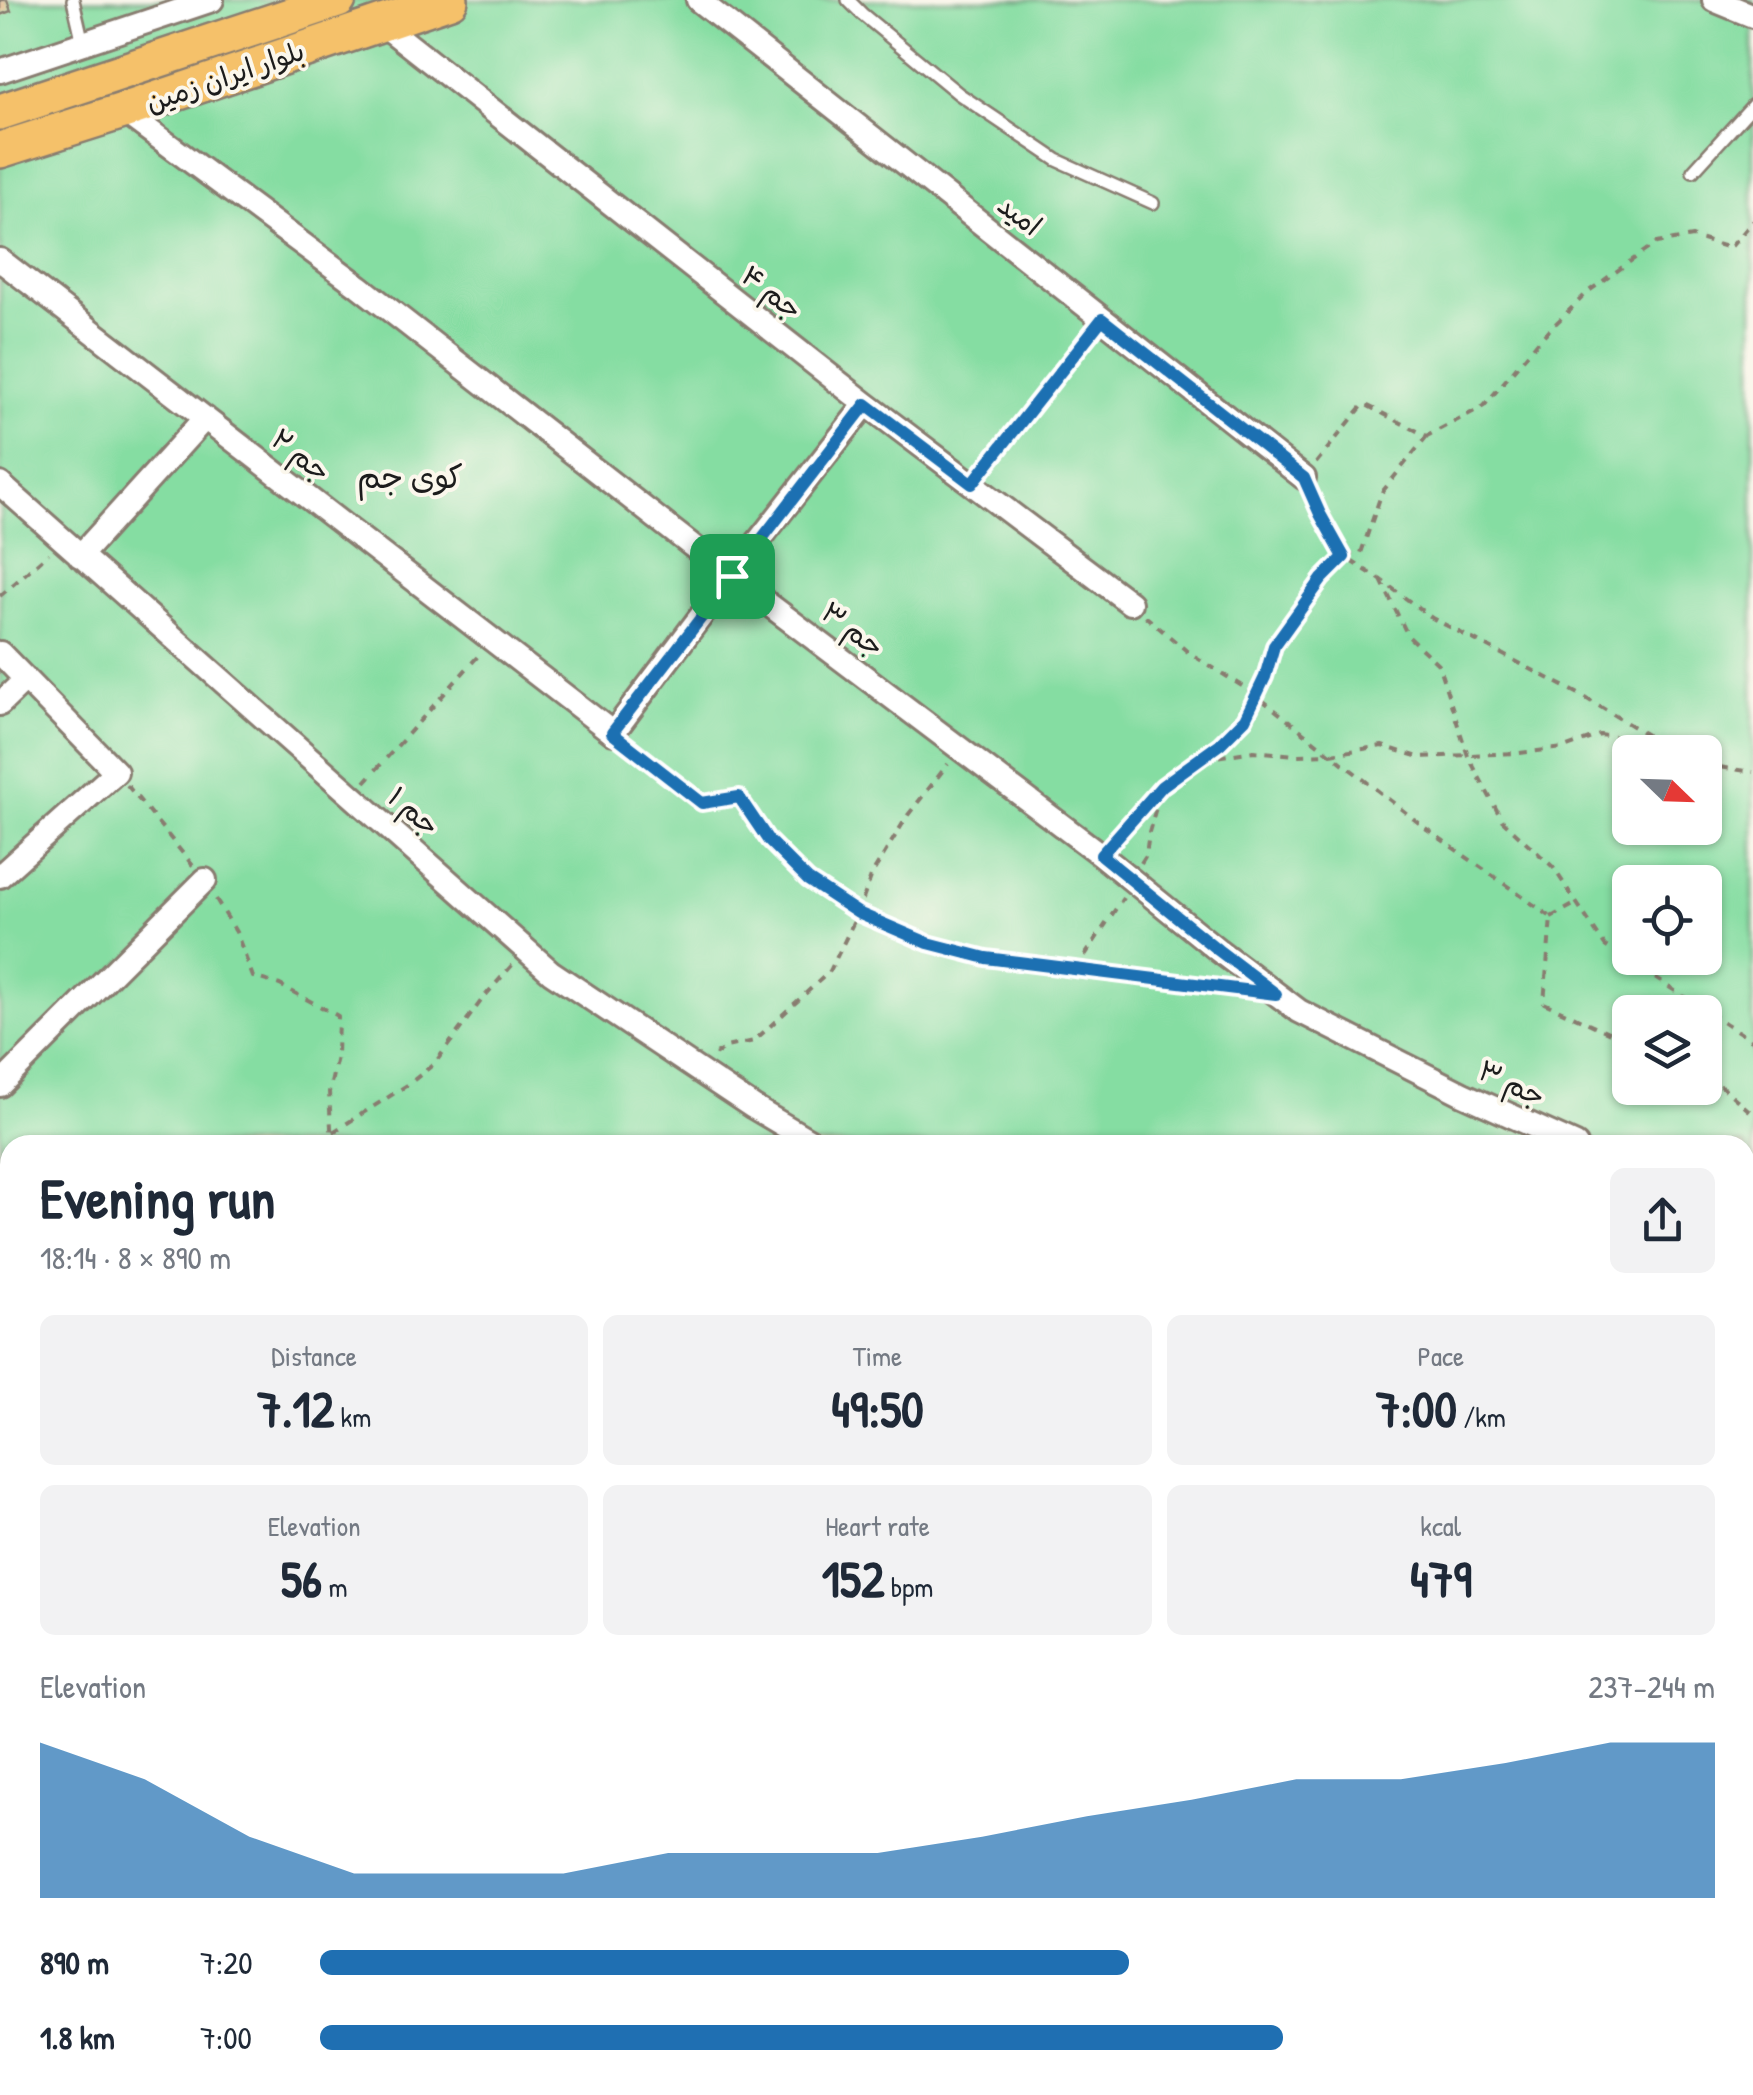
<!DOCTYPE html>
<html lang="en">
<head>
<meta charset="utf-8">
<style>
  :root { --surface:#fff; --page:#f2f2f3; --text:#1f2937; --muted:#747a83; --accent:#1f6fb2 }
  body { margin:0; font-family:"Patrick Hand","Playpen Sans Arabic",sans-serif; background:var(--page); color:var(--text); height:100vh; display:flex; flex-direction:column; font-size:38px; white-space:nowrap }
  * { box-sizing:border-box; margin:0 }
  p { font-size:32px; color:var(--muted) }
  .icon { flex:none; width:55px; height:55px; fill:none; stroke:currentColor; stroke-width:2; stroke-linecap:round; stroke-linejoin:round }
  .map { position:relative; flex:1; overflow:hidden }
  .sheet { position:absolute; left:0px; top:1135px; width:1755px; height:960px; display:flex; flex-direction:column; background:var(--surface); border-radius:30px 30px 0 0; box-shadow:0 2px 8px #0004 }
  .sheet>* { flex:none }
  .needle { width:65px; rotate:113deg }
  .fabs { position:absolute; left:1612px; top:735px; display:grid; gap:20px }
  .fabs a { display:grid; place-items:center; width:110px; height:110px; border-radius:15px; background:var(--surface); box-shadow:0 2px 8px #0004; font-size:50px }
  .pin { position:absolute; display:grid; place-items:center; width:85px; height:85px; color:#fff; margin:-42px; border-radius:20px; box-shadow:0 5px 15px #0006 }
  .round { display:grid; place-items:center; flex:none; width:105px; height:105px; border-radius:15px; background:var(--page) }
  .headline { display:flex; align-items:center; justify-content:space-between; height:170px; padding:0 40px }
  h1 { font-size:55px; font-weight:700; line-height:75px }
  .metrics { display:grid; grid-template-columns:repeat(3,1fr); gap:15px; height:170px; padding:10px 40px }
  .metrics div { display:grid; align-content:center; border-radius:15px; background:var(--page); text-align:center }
  .metrics b { font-size:50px; font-weight:700 }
  .metrics small { font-size:28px; font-weight:400 }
  .metrics p { font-size:28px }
  .chart { height:280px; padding:20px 40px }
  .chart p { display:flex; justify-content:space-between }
  .chart svg { width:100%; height:180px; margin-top:10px; fill:var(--accent); opacity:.7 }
  ul { padding:0 40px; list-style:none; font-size:32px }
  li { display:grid; grid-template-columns:160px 120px 1fr; align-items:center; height:75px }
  li i { height:25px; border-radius:12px; background:var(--accent) }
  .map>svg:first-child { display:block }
  .green { fill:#85dda2; stroke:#507c5f; stroke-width:2.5; fill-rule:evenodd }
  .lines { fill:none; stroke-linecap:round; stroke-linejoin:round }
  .stream { stroke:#53aed1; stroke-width:5 }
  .building { fill:#e3b381 }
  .lane-casing { stroke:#887c6f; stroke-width:16 }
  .street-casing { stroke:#887c6f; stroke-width:28 }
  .primary-casing { stroke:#887c6f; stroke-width:40 }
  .path { stroke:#887c6f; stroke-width:4; stroke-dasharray:8 8; stroke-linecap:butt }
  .lane { stroke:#fff; stroke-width:11 }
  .street { stroke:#fff; stroke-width:22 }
  .primary { stroke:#f5c16b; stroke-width:35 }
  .route-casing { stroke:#fff; stroke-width:20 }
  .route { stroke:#1f6fb2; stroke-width:12 }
  .labels { text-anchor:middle; stroke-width:8; stroke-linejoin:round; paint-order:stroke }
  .street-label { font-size:28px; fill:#1c1c1c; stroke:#fbf7ec }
  .quarter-label { font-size:32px; fill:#1c1c1c; stroke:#fbf7ec }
</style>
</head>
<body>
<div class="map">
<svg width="1753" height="2095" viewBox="0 0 1753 2095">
  <rect width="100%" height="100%" fill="#fbf7ec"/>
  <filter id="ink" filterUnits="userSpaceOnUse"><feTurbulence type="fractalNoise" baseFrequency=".01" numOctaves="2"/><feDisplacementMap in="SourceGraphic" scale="20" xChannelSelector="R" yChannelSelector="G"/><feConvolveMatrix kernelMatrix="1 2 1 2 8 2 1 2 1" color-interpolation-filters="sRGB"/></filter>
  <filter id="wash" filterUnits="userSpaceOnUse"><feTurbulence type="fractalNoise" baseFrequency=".0048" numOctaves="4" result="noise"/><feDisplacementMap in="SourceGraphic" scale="40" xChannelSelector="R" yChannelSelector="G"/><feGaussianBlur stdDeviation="2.25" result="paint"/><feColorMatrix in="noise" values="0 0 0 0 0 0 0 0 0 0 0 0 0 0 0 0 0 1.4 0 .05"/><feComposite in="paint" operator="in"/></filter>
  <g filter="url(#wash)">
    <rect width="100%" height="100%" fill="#f5ddc2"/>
    <path class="green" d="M0,0H1753V2095H0ZM1630,752H1705V828H1630ZM1630,882H1705V958H1630ZM1630,1012H1705V1088H1630ZM10,1145H1745V2085H10Z"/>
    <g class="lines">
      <path class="stream" d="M1745,2015L1753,2021"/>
    </g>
    <g id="blocks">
      <path class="building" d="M0,0H7L11,11L0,15Z"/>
    </g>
  </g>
  <g filter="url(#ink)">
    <use href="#blocks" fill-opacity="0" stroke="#887c6f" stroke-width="2.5"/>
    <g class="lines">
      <g class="lane-casing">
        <path id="lane" d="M73,0L83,43
          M848,0L862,14L959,94L1057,160L1153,203
          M1693,171L1753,105
          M613,733L702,803
          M1745,1653L1753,1654
          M1745,1998L1753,2003
          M1112,2095L1119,2085"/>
      </g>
      <g class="street-casing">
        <path id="street" d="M698,0L1304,478
          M1714,0L1753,16
          M381,23L866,404L1130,603
          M0,71L212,0
          M123,111L359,286L731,576L1101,855L1218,950L1299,1011L1463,1094L1576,1145
          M0,260L613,733L731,576L866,404
          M0,484L551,972L753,1107L817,1145
          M80,556L205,418
          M0,653L116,772L0,876
          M0,704L25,680
          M0,1085L205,880
          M1745,1227L1753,1233
          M0,1266L10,1276
          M1745,2041L1748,2043
          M582,2085L594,2095
          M1036,2085L1049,2095
          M437,2095L445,2085
          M766,2095L774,2085
          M1414,2095L1419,2085"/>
      </g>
      <g class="primary-casing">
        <path id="primary" d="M0,112L338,0
          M0,150L123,111L450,0
          M0,1874L10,1882
          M0,1933L10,1942
          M183,2085L195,2095
          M254,2085L266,2095"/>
      </g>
      <path class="path" d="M1427,436L1382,492L1361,553L1345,557L1381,580L1432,618L1579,694L1675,752
        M1316,463L1364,404L1427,436L1484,406L1539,340L1589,291L1656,243L1692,237L1730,248L1753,221
        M984,468L1090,334
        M1381,580L1408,636L1438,664L1468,756L1502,820L1553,867L1605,946L1753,1041
        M0,596L49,553
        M1145,616L1188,652L1256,695L1424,827L1551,917L1544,1003L1630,1042
        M1203,759L1254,751L1295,755L1331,754L1382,746L1419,757L1519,753L1564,748L1600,735L1653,742
        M1705,765L1753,772
        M365,782L479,655
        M127,785L194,867
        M716,801L739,797L768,839L808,880L858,913L928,943L986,958L1232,987
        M1114,840L1162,786L1220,743L1245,719L1265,677L1274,646L1322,579L1345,557L1312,497
        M1141,863L1146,855L1149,832L1161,790
        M216,899L236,932L253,977L280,985L338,1016L337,1057L329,1092L332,1145
        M1551,917L1577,903
        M1076,969L1123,898
        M715,1055L726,1047L754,1041L830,971L858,913L872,874L908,815L948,764
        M1705,1078L1720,1085L1753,1114
        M333,1132L409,1084L435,1063L484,997L514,963"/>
      <use href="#lane" class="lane"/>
      <use href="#street" class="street"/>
      <use href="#primary" class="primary"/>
    </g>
  </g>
  <g class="lines" filter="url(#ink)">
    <g class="route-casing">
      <path id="route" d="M1102,319L1304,478L1320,514L1344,557L1322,579L1274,646L1265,677L1245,719L1220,744L1162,786L1101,855L1218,950L1276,994L986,958L928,943L858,913L808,880L768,840L739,797L702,803L612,733L866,404L972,484Z"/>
    </g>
    <use href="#route" class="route"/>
  </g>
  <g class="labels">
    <g class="street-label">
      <text transform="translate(225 76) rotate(-19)" y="10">بلوار ایران زمین</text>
      <text transform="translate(1020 215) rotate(38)" y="10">امید</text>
      <text transform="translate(772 292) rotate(38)" y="10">جم ۴</text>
      <text transform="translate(301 455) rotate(38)" y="10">جم ۲</text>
      <text transform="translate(853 629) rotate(37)" y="10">جم ۳</text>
      <text transform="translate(414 811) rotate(41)" y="10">جم ۱</text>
      <text transform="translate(1512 1083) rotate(25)" y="10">جم ۳</text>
    </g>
    <g class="quarter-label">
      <text x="410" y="488">کوی جم</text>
    </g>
  </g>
</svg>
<div class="fabs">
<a><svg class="needle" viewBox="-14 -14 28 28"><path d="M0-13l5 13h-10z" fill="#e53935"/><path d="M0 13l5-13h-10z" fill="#747a83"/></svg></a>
<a><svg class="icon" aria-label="locate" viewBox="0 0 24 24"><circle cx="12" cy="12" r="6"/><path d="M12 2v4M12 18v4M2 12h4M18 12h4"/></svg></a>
<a><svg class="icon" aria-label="layers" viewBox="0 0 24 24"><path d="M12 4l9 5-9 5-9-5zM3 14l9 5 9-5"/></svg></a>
</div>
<div class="pin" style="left:732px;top:576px;background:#1e9e55"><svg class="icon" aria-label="arrive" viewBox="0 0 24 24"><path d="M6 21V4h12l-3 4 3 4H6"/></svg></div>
<section class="sheet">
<div class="headline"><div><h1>Evening run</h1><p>18:14 · 8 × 890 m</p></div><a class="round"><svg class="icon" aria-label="share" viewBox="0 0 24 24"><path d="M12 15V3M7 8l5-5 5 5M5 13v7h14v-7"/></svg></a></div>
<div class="metrics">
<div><p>Distance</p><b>7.12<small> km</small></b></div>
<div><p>Time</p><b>49:50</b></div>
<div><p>Pace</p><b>7:00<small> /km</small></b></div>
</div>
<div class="metrics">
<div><p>Elevation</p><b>56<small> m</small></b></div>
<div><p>Heart rate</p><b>152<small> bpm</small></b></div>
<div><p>kcal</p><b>479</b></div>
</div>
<div class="chart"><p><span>Elevation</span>237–244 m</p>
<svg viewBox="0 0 160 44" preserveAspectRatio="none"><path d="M0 44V6L10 15L20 29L30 38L40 38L50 38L60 33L70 33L80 33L90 29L100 24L110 20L120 15L130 15L140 11L150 6L160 6V44z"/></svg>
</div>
<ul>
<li><b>890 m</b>7:20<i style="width:58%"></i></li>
<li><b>1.8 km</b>7:00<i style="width:69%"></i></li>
</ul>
</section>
</div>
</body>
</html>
